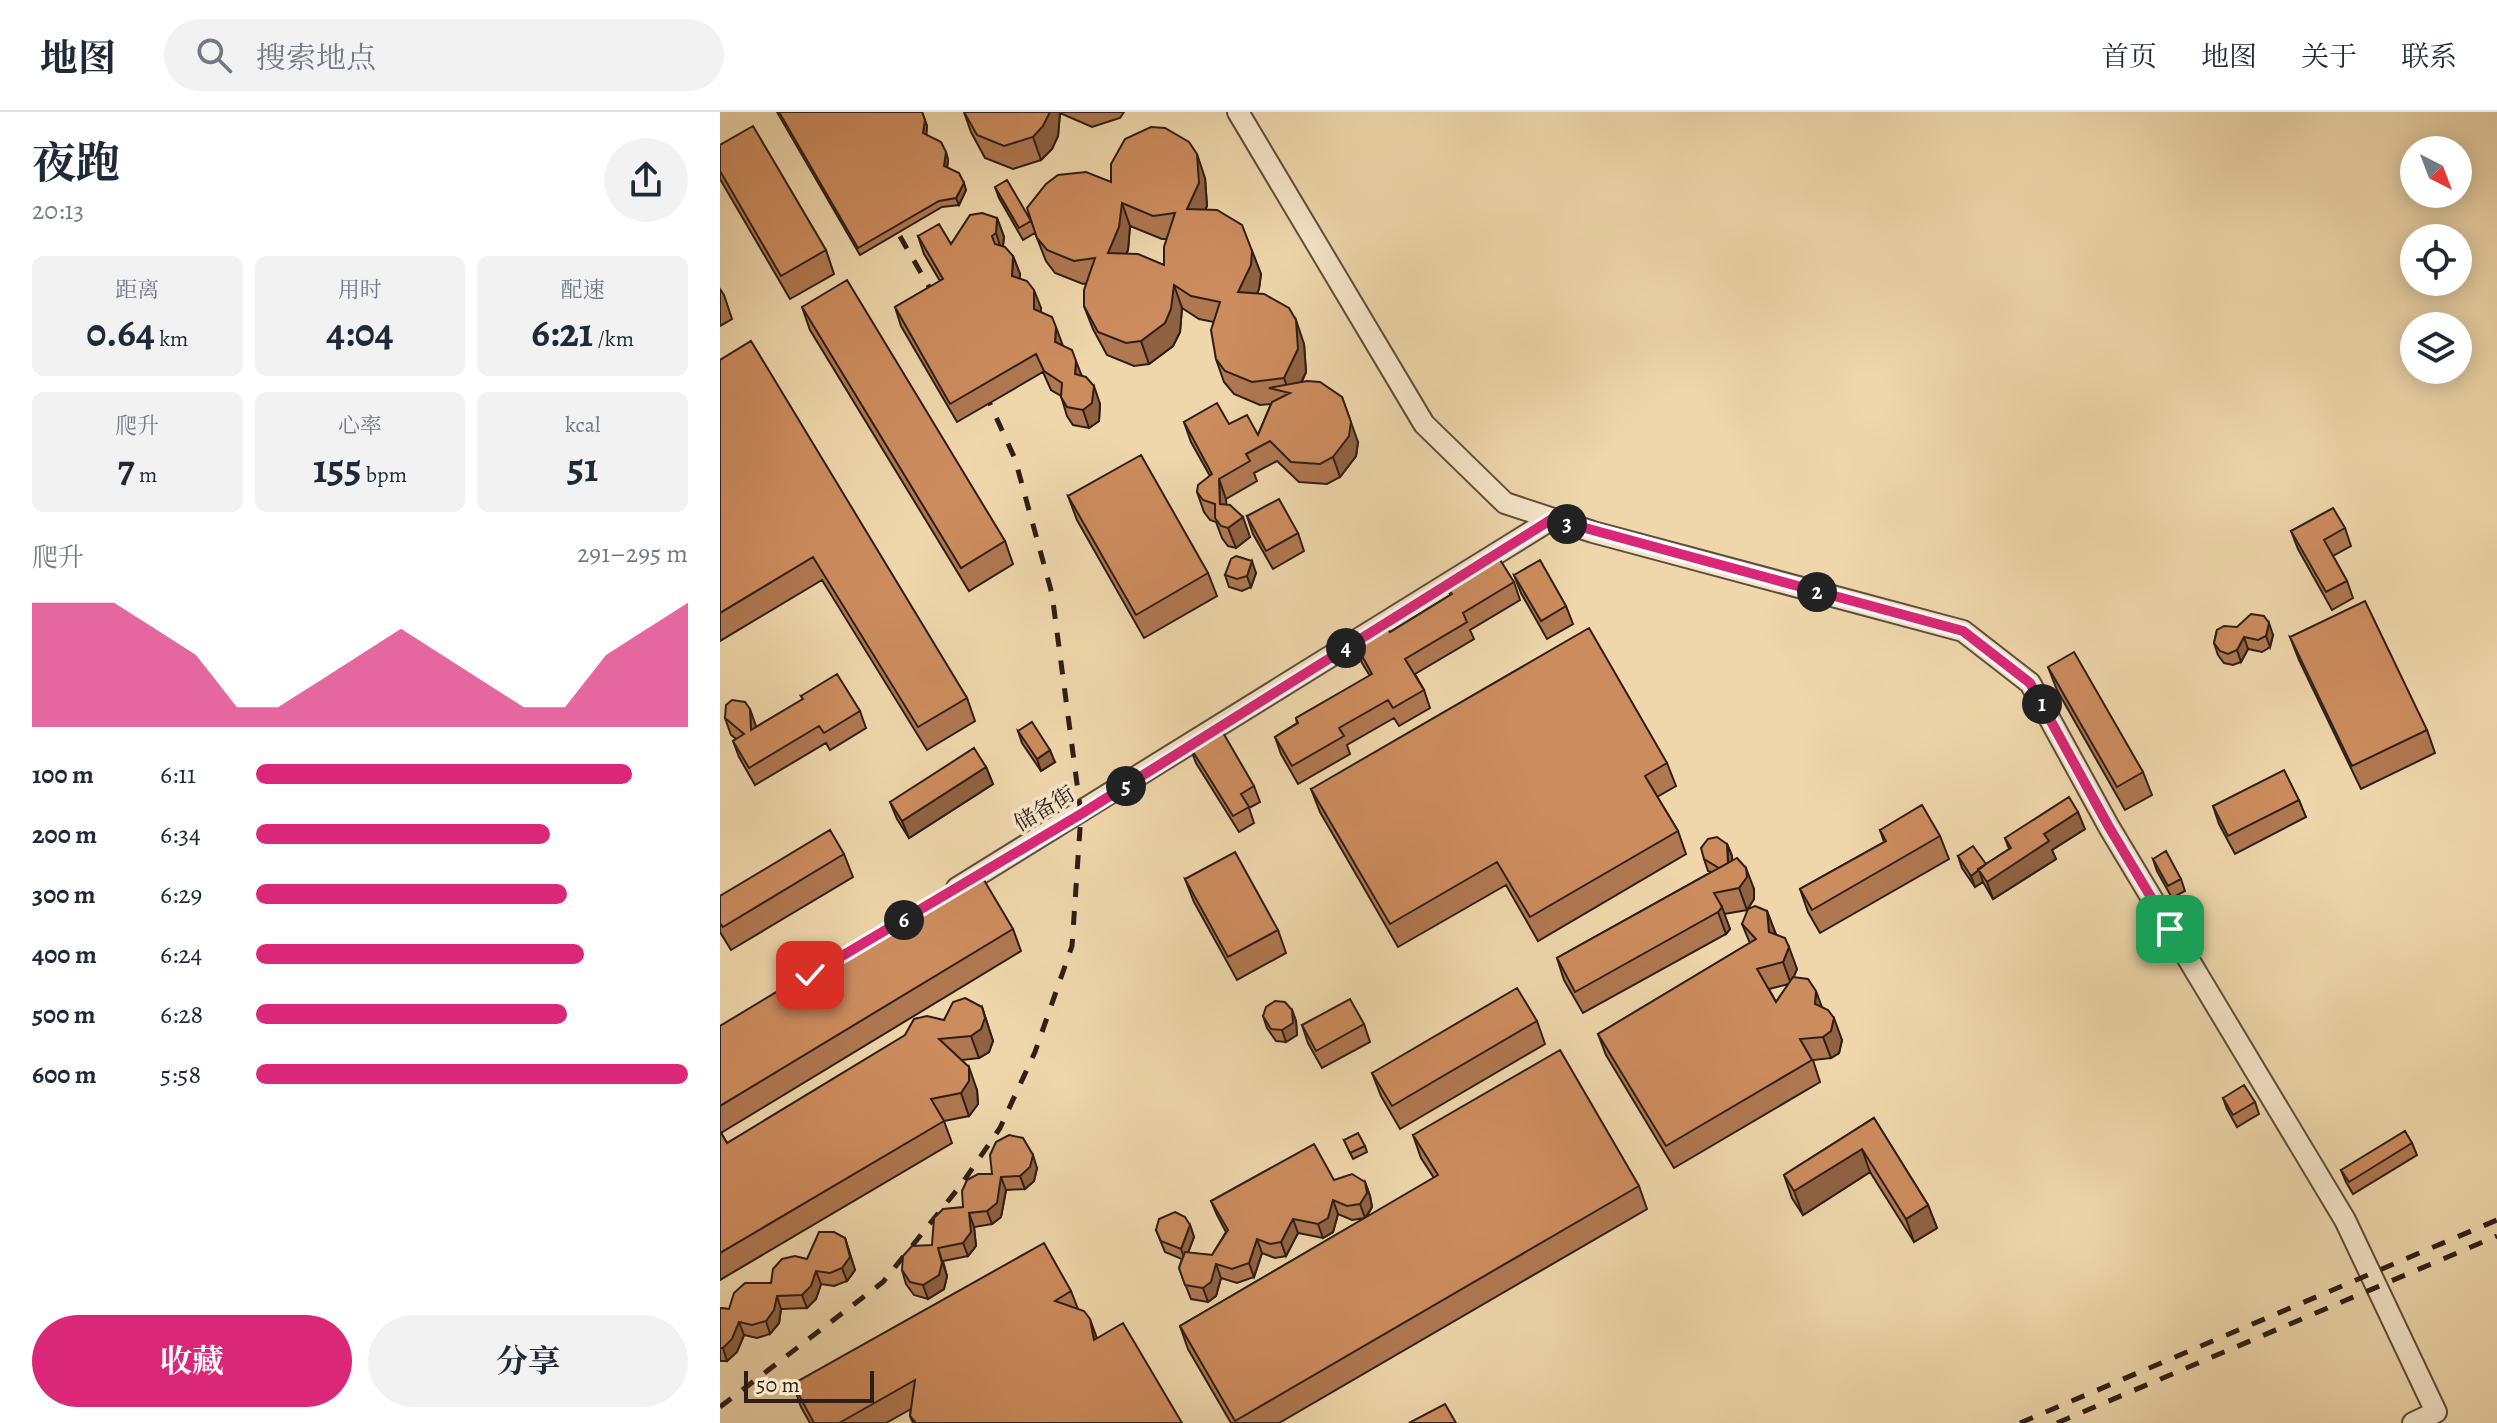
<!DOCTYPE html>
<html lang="zh">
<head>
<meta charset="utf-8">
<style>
  :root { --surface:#fff; --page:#f2f2f3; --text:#1f2937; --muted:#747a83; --line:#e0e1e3; --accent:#db2777 }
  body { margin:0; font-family:Alegreya,"Noto Serif SC",serif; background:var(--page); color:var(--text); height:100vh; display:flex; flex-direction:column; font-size:30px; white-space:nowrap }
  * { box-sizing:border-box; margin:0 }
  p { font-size:26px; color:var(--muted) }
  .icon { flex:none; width:44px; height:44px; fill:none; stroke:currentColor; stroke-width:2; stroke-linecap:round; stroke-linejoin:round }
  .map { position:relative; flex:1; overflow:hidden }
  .panel { display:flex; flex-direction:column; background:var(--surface); width:720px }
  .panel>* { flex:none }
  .needle { width:52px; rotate:138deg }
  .fabs { position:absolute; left:1680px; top:24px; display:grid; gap:16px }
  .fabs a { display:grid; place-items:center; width:72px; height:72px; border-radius:50%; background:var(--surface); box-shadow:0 4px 20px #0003; font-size:40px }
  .scale { position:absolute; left:24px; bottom:20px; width:130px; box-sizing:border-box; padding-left:8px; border:4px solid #2e1e18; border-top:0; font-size:22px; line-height:28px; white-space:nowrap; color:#2e1e18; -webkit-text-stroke:6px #f5e5c8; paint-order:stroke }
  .pin { position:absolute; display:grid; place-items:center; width:68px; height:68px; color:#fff; margin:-34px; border-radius:16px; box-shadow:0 4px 12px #0006 }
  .km { position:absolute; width:40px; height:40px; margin:-20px; border-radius:50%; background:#222; color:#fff; font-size:22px; line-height:40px; text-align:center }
  .round { display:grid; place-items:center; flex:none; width:84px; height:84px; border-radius:42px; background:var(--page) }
  .summary { display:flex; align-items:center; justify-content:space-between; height:136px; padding:0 32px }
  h1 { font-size:44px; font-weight:700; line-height:60px }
  .metrics { display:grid; grid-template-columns:repeat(3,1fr); gap:12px; height:136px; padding:8px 32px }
  .metrics div { display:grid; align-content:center; border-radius:12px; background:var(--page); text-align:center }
  .metrics b { font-size:40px; font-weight:700 }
  .metrics small { font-size:22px; font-weight:400 }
  .metrics p { font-size:22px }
  .chart { height:224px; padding:16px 32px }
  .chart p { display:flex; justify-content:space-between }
  .chart svg { width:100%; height:144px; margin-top:8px; fill:var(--accent); opacity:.7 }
  .button { display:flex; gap:16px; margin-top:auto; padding:16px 32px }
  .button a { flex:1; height:92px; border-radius:48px; background:var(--accent); color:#fff; font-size:32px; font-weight:700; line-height:92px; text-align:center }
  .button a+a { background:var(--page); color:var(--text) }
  ul { padding:0 32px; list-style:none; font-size:26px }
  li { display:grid; grid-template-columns:128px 96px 1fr; align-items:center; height:60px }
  li i { height:20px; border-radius:10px; background:var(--accent) }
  header { display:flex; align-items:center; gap:48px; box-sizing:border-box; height:112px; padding:0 40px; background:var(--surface); border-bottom:2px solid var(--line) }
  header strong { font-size:38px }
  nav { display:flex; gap:44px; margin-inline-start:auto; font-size:28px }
  .search { width:560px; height:72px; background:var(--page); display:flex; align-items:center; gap:20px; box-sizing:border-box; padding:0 28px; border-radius:44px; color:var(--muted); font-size:30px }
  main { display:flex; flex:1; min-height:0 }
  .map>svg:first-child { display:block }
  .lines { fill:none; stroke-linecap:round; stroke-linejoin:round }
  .street-casing { stroke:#5e4c3d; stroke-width:24 }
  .street { stroke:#f5e5c8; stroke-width:20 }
  .rail { stroke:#2e1e18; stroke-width:5; stroke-dasharray:14 14; stroke-linecap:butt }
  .wall { fill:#b07851; stroke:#2e1e18; stroke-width:2; fill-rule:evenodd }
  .shaded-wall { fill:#906242; stroke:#2e1e18; stroke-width:2 }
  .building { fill:#cd8c5e; stroke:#2e1e18; stroke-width:2; fill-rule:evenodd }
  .route-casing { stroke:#fff; stroke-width:16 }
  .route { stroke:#db2777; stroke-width:10 }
  .labels { text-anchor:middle; stroke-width:7; stroke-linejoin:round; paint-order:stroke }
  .street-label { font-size:22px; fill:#2e1e18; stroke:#f5e5c8 }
</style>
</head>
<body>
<header>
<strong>地图</strong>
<div class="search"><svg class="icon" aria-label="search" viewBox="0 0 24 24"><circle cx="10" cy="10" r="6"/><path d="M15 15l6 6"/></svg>搜索地点</div>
<nav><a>首页</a><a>地图</a><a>关于</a><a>联系</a></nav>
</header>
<main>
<section class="panel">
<div class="summary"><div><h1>夜跑</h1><p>20:13</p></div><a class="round"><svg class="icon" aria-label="share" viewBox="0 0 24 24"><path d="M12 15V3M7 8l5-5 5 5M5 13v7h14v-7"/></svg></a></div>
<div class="metrics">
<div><p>距离</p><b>0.64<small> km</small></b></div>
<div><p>用时</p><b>4:04</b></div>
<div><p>配速</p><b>6:21<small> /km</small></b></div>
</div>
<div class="metrics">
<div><p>爬升</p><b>7<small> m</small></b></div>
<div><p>心率</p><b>155<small> bpm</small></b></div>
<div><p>kcal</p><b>51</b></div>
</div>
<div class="chart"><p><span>爬升</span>291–295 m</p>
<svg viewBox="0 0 160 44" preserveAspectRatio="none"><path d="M0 44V6L10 6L20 6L30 14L40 22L50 38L60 38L70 30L80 22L90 14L100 22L110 30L120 38L130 38L140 22L150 14L160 6V44z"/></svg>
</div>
<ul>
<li><b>100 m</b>6:11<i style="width:87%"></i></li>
<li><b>200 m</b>6:34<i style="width:68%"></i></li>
<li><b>300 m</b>6:29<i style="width:72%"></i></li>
<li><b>400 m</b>6:24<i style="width:76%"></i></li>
<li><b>500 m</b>6:28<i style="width:72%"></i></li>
<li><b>600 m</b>5:58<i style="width:100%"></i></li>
</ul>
<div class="button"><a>收藏</a><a>分享</a></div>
</section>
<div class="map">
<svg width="1777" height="1311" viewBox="0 0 1777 1311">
  <rect width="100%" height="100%" fill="#efd7ab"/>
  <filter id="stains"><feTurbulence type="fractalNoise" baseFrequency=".0025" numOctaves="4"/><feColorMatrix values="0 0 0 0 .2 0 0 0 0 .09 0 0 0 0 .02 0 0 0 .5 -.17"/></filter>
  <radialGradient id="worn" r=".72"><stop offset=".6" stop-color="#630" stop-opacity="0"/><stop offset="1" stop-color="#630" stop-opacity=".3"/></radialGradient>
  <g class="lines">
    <g class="street-casing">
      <path id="street" d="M518,0L704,312L785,391L873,420L1243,519L1310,571L1389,715L1625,1108L1716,1300L1693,1311
        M237,776L832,407"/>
    </g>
    <use href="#street" class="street"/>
    <path class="rail" d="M166,100L220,194
      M0,1295L163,1170L241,1073L280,1016L315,940L352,834L361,702L332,482L295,347L261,272
      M1300,1311L1777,1108
      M1337,1311L1777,1124"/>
  </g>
  <path class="wall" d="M57,0H202L207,14L206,23L228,47L227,55L246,78L239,93L222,95L140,143Z
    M244,0H404L400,6L372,15L340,1L338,24L332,37L321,48L293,57L265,46L251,20Z
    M0,33L106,138L114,162L70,187L0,67Z
    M485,66L487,94L485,98L532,139L541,162L539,177L537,181L584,232L586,260L582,270L638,330L636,344L620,365L607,372L579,370L557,349L534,361L537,369L506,387V393L530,425L516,436L508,434L502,426L496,410L490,408L484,400L477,380L490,364L471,330L464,310L509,312L538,323L551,292L540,293L514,282L504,270L496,247L494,210L479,207L462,196L460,220L453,234L429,252L414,254L387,243L373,217L364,194L367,171L363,172L335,161L326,149L315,121L303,128L279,86L275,75L311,109L391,70ZM410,114L442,127H447L444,153L406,142L408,138Z
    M277,106L284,125L283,135L293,144L300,162L299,167L321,196V200L380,292L379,309L369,316L353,313L347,304L341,284L331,278L323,260L237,310L181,214L175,195L220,169L204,142L198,124L231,132Z
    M0,177L4,183L12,207L0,214Z
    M82,195L285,429L293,452L249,479L90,218Z
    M0,248L247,586L255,609L207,638L102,468L0,529Z
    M348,384L488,461L497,484L424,526L357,408Z
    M527,404L578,421L584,439L553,457L533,422Z
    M1625,416L1631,434L1613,444L1627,469L1633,486L1612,498L1578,437L1571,419Z
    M536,461L531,475L522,479L509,475L505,463Z
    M794,463L846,494L853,512L827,527L801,481Z
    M794,470L800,488L750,518L754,527L695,562L704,578L710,596L679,614L674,606L627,633L630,642L578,672L561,642L555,625L577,611L576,606L650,564L642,551L636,533L670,520L730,483L726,473Z
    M1497,518L1553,523L1550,535L1542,540L1528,537L1521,550L1513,553L1504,551L1498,543L1494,531Z
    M1570,525L1707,618L1715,641L1641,677L1579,548Z
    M1328,555L1423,660L1432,683L1405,698L1337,578Z
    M81,584L140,599L146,616L110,638L106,631L35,673L19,645L13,629L16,627L11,623L5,606L36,615L83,587Z
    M298,619L335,650L321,659L302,631Z
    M476,626L534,674L540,690L529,696L534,711L519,720L476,651L470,635L477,631Z
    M947,651L956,674L937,685L958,719L966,742L818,829L786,773L678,835L600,700L591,677Z
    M266,655L273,672L189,726L177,707L170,690Z
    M1579,688L1586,705L1515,742L1499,712L1493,694Z
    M1365,717L1332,738L1336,747L1273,787L1263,770L1255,775L1242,756L1238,744L1266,752L1289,737L1285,726Z
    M1160,718L1220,724L1229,747L1100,821L1088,800L1080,777L1164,730Z
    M1007,732L1012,744V749L1034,777V787L1027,798L1004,802L1010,817L1006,822L863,901L844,868L837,846L991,760L988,759L984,747Z
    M124,742L133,765L11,838L0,820V784Z
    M1433,747L1461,767L1465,779L1452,786L1437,759Z
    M465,767L558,818L566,841L517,868L474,790Z
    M1047,799L1056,822L1077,857L1073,865L1102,895L1122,928L1119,941L1111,946L1093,948L1100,970L954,1056L886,943L878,922L1030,831L1022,812ZM1069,872L1056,890L1049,877Z
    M293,817L301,839L1,1021L7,1031L224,908L262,895L273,929L269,940L259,946L242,948L257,978L258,992L249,1004L224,1009L232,1031L0,1168V914Z
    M572,898L576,909L577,923L566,930L556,929L547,916L543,904Z
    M817,909L825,932L680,1017L661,984L652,961Z
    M644,912L650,930L602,956L588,931L582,913Z
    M1503,986L1535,990L1539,1002L1517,1015L1507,997Z
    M1154,1006L1208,1093L1217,1116L1194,1130L1150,1060L1083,1103L1072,1086L1064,1063Z
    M693,1023L919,1074L927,1097L559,1311H511L468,1237L460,1214L645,1106L632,1108L618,1102L613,1120L603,1126L578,1121L566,1144L555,1146L542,1141L534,1165L517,1171L501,1166L496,1184L488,1190L471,1187L459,1156L462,1147L445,1140L436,1118L470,1113L474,1125L468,1141L492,1143L506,1120L497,1103L491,1089L614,1068L645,1070L650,1084L652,1095L646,1106L714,1066L701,1046Z
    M624,1028L645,1034L647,1040L633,1047Z
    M1692,1031L1697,1043L1633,1082L1626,1070L1621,1058Z
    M317,1056L314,1069L305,1077L286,1078L281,1105L272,1112L254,1115L256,1134L248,1144L223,1149L227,1164L224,1177L208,1187L194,1183L186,1172L182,1158L212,1133L243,1095L272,1062Z
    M125,1126L135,1158L127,1169L114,1174L101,1172L96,1187L87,1196L61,1197L59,1211L50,1222L37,1226L24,1223L17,1240L7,1249H0V1196L9,1197L87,1147Z
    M351,1179L358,1197L377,1226L462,1311H193L190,1304L191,1297L166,1311H90L81,1295L73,1272Z"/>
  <path class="shaded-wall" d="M330,0H340V1L338,24L332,37L321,48L313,25Z
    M205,8L207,14L206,28L203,21Z
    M226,40L228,47L227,60L224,54Z
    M477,42L485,66L487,94L475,120L467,97Z
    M244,71L246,78L239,93L236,86Z
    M402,91L410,114L408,138L396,164L388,141Z
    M277,106L284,125L282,140L276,121Z
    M532,139L541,162L539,177L527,204L518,180Z
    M293,144L300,162L299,183L292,164Z
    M454,173L462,196L460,220L453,234L429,252L421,229Z
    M314,178L321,196V215L314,197Z
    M576,208L584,232L586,260L572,289L564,266Z
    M336,215L343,234L335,230Z
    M356,249L363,267L355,262Z
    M374,274L380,292L379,309L369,316L363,298Z
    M622,285L638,330L636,344L620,365L613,345Z
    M499,367L506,387L508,412L500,392Z
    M523,405L530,425L516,436L508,416Z
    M532,449L536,461L531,475L527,464Z
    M1549,511L1553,523L1550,535L1546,524Z
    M1524,525L1528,537L1521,550L1517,538Z
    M30,597L36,614L37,635L31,618Z
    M330,638L335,650L321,659L317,647Z
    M266,655L273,672L189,726L182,709Z
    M1358,700L1365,717L1332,738L1336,747L1273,787L1267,770L1324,722Z
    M1007,732L1012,744L1013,773L1009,761Z
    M1026,756L1034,777V787L1027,798L1019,776Z
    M1259,758L1263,770L1255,775L1251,764Z
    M1002,795L1010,817L1006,822L998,800Z
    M1047,799L1055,821L1057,842L1049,820Z
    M1069,835L1077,857L1071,872L1063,850Z
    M1096,879L1104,901L1095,892Z
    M262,895L273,929L269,940L259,946L251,924Z
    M572,898L576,909L577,923L566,930L562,918Z
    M1114,906L1122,928L1119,941L1111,946L1103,925Z
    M249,955L257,978L258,992L249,1004L241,981Z
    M1142,1037L1150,1060L1083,1103L1074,1079Z
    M313,1043L317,1056L314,1069L305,1077L300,1064Z
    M281,1065L286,1078L281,1105L272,1112L267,1099Z
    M645,1070L650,1084L652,1095L645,1106L640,1092Z
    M613,1088L618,1102L613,1120L603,1126L598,1112Z
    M1208,1093L1217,1116L1194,1130L1186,1107Z
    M249,1101L254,1115L256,1134L248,1144L243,1131Z
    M573,1107L578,1121L566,1144L561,1130Z
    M470,1113L474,1125L465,1148L461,1137Z
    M125,1126L135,1158L127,1169L122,1156Z
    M537,1127L542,1141L534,1165L529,1151Z
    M218,1136L227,1164L224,1177L208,1187L203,1173Z
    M496,1152L501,1166L496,1184L488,1190L483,1176Z
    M96,1159L101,1172L96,1187L87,1196L82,1183Z
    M57,1184L61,1197L59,1211L50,1222L46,1209Z
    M370,1207L378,1229L374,1228Z
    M19,1210L24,1223L17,1240L7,1249L3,1236Z"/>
  <path class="building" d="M59,0H202L205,8L203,21L221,30L226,40L224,54L239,61L244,71L236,86L219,89L138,136Z
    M244,0H330L323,14L313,25L284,34L257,23Z
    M33,14L106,138L61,164L0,59V33Z
    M431,15L445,16L469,30L477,42L479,71L467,97L497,98L522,113L532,139L531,153L518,180L544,182L569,196L576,208L578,237L564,266L532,270L505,259L496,247L491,218L500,190L471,184L454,173L451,197L445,211L421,229L406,231L378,220L364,194V178L375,146L354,149L327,138L317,126L307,96L326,72L338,63L366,60L391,70V52L405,27ZM402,91L433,104L455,101L444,135V153L418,142L388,141L399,115Z
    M287,68L311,109L299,116L275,75Z
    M262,101L277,106L276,121L272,124L275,132L285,135L293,144L292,164L307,169L314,178V197L332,205L336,215L335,230L352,238L356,249L355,262L366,265L374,274L372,291L363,298L347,295L341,285L342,271L324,259L316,242L230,292L175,195L223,167L198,124L219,112L231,132L250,103Z
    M127,168L285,429L241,456L82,195Z
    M31,229L247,586L198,615L93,445L0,501V248Z
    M587,269L600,270L622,285L631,310L629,324L613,345L600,352L571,350L550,329L526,342L530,349L499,367L500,392L510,393L523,405L508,416L501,414L495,406V392L483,388L477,380L478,373L492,362L464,310L497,291L509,312L527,303L538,323L552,290L570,281L549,276Z
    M421,343L488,461L416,503L348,384Z
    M559,387L578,421L546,439L527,404Z
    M1613,396L1625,416L1604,428L1627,469L1606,480L1571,419Z
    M777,443L794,470L743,501L747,510L685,547L704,578L673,596L668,588L619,616L624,624L572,654L555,625L578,611L576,606L652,562L636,533L667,515L670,520L732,482L726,473Z
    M516,444L532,449L527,464L517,467L505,463L511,447Z
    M820,448L846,494L821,509L794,463Z
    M1645,489L1707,618L1632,654L1570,525Z
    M1531,502L1544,504L1549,511L1546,524L1538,528L1524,525L1517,538L1508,542L1500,539L1494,531L1497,518L1504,514L1517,515Z
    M869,516L947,651L925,664L958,719L810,805L777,750L670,812L591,677Z
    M1354,540L1423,660L1397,675L1328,555Z
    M117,562L140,599L104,621L99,614L29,656L13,629L24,622L5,606L6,593L12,588L25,590L30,597L31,618L83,587L81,584Z
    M312,610L330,638L317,647L298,619Z
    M498,612L534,674L521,682L529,695L513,704L470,635L478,630L476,626Z
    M254,636L266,655L182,709L170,690Z
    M1564,658L1579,688L1508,724L1493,694Z
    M1349,685L1358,700L1324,722L1329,729L1267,770L1258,757L1291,736L1285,726Z
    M1202,693L1220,724L1092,798L1080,777L1166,729L1160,718Z
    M110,718L124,742L3,815L0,811V784Z
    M997,725L1007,732L1008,751L999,756L984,747L981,736L988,727Z
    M1253,734L1266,752L1251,764L1238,744Z
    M1446,739L1461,767L1448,774L1433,747Z
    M515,740L558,818L508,845L465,767Z
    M1017,746L1026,756L1027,765L1019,776L994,781L1002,795L998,800L855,880L837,846Z
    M258,758L293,817L0,994V914Z
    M1035,794L1047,799L1049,820L1065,826L1069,835L1063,850L1037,857L1056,890L1073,865L1088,867L1096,879L1095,892L1108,898L1114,906L1111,919L1103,925L1080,927L1092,948L946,1034L878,922L1036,827L1022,812L1028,797Z
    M797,876L817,909L672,994L652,961Z
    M245,886L262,895L265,906L261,917L251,924L219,927L249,955V969L241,981L211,987L224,1009L0,1141V1019L7,1031L185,923L194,907L207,904L224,908L233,890Z
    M630,887L644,912L596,939L582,913Z
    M555,889L565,890L572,898L573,911L562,918L551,917L543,904L546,895Z
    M840,938L919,1074L515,1309L460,1214L718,1063L693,1023Z
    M1524,973L1535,990L1513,1003L1503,986Z
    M1154,1006L1208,1093L1186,1107L1142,1037L1074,1079L1064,1063Z
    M1685,1019L1692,1031L1629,1070L1621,1058Z
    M638,1021L645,1034L630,1041L624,1028Z
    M289,1023L303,1026L313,1043L310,1055L300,1064L281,1065L277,1091L267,1099L249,1101L251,1120L243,1131L218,1136L222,1151L219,1163L203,1173L190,1170L182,1158L183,1144L192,1134L212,1133L214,1106L223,1097L243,1095L242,1079L247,1068L258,1062H272L270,1043L276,1030Z
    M594,1032L614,1068L632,1062L645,1070L647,1081L640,1092L627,1094L613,1088L608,1106L598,1112L573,1107L561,1130L550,1132L537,1127L529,1151L512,1157L496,1152L491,1170L483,1176L465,1173L459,1156L465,1140L492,1143L508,1118L491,1089Z
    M455,1100L465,1105L470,1113L461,1137L441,1129L436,1118L439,1107Z
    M99,1120H114L125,1126L130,1145L122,1156L110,1161L96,1159L91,1174L82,1183L57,1184L54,1198L46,1209L32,1213L19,1210L12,1227L3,1236H0V1196L9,1197L14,1181L25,1171H51L53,1157L62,1147L75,1144L87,1147Z
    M324,1131L351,1179L335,1189L364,1199L370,1207L374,1228L403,1211L462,1311H196L190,1304L195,1268L119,1311H94L73,1272Z
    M725,1292L736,1311H689Z"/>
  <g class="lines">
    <g class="route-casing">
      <path id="route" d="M90,863L361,702L832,407L1243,519L1310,571L1389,715L1450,817"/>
    </g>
    <use href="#route" class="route"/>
  </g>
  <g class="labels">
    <g class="street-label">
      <text transform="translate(324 696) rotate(-31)" y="8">储备街</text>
    </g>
  </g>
  <rect width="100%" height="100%" filter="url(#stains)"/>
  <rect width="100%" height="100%" fill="url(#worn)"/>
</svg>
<div class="fabs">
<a><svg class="needle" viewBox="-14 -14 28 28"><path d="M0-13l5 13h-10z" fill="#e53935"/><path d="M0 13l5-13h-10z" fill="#747a83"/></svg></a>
<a><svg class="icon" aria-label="locate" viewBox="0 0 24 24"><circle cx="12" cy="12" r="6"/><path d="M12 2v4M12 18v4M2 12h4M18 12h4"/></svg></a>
<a><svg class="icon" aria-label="layers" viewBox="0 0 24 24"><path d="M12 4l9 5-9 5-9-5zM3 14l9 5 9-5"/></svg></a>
</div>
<div class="scale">50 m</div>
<div class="pin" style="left:1450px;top:817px;background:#1e9e55"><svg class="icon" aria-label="arrive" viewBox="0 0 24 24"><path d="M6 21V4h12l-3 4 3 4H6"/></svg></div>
<div class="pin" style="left:90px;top:863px;background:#d93025"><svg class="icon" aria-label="check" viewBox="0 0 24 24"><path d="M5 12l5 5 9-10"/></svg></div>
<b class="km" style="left:1322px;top:592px">1</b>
<b class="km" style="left:1097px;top:480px">2</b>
<b class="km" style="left:847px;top:412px">3</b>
<b class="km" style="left:626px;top:536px">4</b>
<b class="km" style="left:406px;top:674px">5</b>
<b class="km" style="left:184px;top:808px">6</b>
</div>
</main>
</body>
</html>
